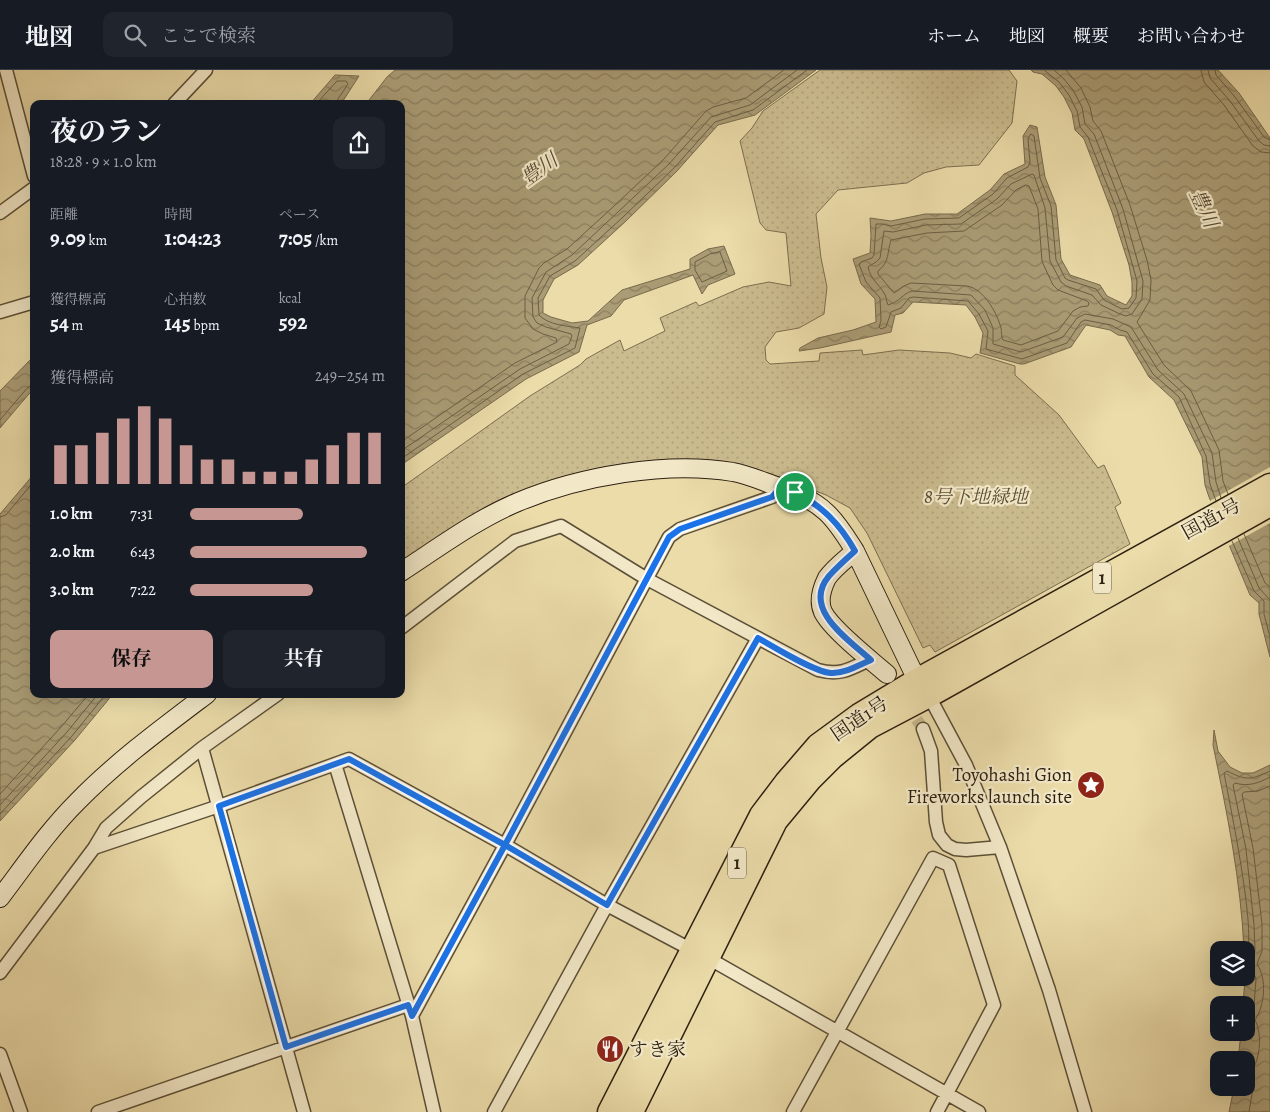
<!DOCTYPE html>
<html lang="ja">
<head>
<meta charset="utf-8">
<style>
  :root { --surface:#171b24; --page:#20242c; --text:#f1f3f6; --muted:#9ea1a6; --line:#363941; --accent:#c59692 }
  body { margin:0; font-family:Alegreya,"Noto Serif JP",serif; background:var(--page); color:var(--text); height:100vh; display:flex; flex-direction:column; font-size:19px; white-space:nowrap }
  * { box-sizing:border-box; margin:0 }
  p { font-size:16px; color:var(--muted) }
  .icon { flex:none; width:28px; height:28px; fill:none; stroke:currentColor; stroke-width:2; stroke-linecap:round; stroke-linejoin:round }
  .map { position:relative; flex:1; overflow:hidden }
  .details { position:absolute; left:30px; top:30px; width:375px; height:598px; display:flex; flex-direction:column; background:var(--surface); border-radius:10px; box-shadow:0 5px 20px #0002 }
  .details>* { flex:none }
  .tools { position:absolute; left:1210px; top:871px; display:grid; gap:10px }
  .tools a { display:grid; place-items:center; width:45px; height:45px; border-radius:10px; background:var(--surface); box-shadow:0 5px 20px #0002; font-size:25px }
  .pin { position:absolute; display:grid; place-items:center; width:42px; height:42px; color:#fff; margin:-21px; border:2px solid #fff; border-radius:50%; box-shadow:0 1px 5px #0007 }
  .round { display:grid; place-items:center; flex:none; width:52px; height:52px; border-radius:10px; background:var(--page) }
  .headline { display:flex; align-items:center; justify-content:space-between; height:85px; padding:0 20px }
  h1 { font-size:28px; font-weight:700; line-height:38px }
  .figures { display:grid; grid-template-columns:repeat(3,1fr); gap:8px; height:85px; padding:5px 20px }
  .figures div { display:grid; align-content:center }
  .figures b { font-size:21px; font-weight:700 }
  .figures small { font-size:14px; font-weight:400 }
  .figures p { font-size:14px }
  .chart { height:140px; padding:10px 20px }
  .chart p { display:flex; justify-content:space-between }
  .chart svg { width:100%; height:90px; margin-top:5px; stroke:var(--accent); stroke-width:6 }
  .button { display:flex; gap:10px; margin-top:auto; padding:10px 20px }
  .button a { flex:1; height:58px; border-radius:10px; background:var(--accent); color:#111; font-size:20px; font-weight:700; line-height:58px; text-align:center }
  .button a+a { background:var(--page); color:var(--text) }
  ul { padding:0 20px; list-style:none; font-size:16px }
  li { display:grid; grid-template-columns:80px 60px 1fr; align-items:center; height:38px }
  li i { height:12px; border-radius:6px; background:var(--accent) }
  header { display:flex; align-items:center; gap:30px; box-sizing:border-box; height:70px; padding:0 25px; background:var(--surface); border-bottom:1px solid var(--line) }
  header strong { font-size:24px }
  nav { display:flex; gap:28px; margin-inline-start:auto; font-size:18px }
  .search { width:350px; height:45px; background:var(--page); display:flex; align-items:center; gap:12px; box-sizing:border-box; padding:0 18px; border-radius:10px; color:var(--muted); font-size:19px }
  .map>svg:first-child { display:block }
  .park { fill:url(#park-dots); stroke:#7c6e50 }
  .water { fill:url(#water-waves); stroke:#786a4d }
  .pier { fill:#ebdca9 }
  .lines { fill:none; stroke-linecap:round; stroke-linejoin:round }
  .shore { stroke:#6c5e43; stroke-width:1 }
  .street-tunnel { stroke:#c5b68b; stroke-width:12; stroke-dasharray:12 6; stroke-linecap:butt }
  .street-casing { stroke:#5c4f37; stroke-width:15 }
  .secondary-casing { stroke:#2d2011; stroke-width:20 }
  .highway-casing { stroke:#2d2011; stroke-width:25 }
  .street { stroke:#f2e8c7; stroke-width:12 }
  .secondary { stroke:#f2e8c7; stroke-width:18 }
  .highway { stroke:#ebdca9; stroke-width:22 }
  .route-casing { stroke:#fff; stroke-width:10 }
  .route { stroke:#1a73e8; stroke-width:6 }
  .labels { text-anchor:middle; stroke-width:4.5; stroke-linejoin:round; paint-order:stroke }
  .shield { fill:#f2e8c7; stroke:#685c48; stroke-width:1 }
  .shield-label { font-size:18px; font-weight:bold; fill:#2d2011 }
  .park-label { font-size:19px; font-style:italic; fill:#5c4f37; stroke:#f2e8c7 }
  .street-label { font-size:19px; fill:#2d2011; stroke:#f2e8c7 }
  .poi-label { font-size:19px; fill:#2d2011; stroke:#f2e8c7; text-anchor:end }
  .water-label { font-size:20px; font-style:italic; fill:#594b34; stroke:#f2e8c7 }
</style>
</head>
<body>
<header>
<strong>地図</strong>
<div class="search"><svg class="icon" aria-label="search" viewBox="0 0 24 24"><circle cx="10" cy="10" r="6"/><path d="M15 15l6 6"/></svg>ここで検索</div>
<nav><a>ホーム</a><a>地図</a><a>概要</a><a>お問い合わせ</a></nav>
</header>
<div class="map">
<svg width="1270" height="1042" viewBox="0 0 1270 1042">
  <defs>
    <pattern id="park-dots" width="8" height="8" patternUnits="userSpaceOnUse" patternTransform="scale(1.25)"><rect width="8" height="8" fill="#cbbc8f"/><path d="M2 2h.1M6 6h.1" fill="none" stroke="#afa17a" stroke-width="1.8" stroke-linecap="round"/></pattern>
    <pattern id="water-waves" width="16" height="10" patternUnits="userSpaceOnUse" patternTransform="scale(1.25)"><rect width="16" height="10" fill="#aa9c75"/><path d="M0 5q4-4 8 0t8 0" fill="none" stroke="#8b7f5f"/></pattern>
  </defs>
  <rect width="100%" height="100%" fill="#ebdca9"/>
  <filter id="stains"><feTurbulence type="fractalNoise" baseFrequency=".004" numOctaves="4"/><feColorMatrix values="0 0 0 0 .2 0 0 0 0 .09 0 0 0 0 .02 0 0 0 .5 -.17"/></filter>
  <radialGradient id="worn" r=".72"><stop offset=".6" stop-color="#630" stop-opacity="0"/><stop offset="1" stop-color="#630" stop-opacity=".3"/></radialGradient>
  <path class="park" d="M820,0H1009L1017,11L1012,53L979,95L946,97L924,103L907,113L838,120L816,144L821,188L827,217L824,244L799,258L776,262L765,277L766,290L770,294L819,291L820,283L862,280L863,285L899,280L950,283L971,288L976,284L1015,296V305L1059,345L1098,398L1104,395L1121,433L1115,437L1130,474L935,582L930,575L923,578L867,463L850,438L826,425L790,411L744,398L584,403L401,496V418L530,326L580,295L586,289L620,270L624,281L665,261L660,248L696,232L699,236L743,217L769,212L791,216L786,163L766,160L760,153L740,71L752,58L763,41Z"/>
  <path class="water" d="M395,0H816L755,45L718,55L677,101L626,151L578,195L554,209L543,230V243L551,247L572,253L588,251L622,220L690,199V189L708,179L724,176L735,204L708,215L702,224L693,205L624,230L611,246L587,255L579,282L526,309L401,395V34H366L387,7Z
    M1031,0H1218L1239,23L1270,68V587L1259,544V533L1250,525L1209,427L1205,415L1202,387L1174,330L1149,307L1125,266L1118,265L1110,260L1086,255L1071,277L1024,294H1020L980,283L983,263L975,247L966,235L913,232L903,243L895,245L891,262L820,278L799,281L800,278L818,268L853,260L876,252L875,229L861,214L853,189L870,183L871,166L870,148L891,151L925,144H957L990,120L1004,104L1025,94L1023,66L1030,55L1037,57L1045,107L1056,135L1061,189L1070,205L1100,215L1107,226L1126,235L1132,226V212L1129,195L1112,142L1084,69L1075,60L1072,43L1064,27L1056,16L1042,4L1033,2Z
    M335,5L359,6L341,34H310Z
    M34,286V318L0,358V321Z
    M34,404V624H113L75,670L0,751V444Z
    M1214,660L1218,681L1230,697L1242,703H1253L1270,695V1042H1229L1234,1018H1246V990H1238L1241,963L1246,962V935H1243L1245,908H1246V880H1244C1241,811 1227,743 1213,675Z"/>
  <path class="pier" d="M1270,397V453L1227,477L1208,432Z"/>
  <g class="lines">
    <path class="shore" d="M1044,0L1059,12L1069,25L1077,41L1080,57L1088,67L1117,140L1137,211L1136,228L1129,238L1122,239L1104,230L1096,219L1068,210L1065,208L1056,190L1051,136L1040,108L1034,66L1031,64L1028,68L1030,93L1028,97L1007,108L993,124L959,148L925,149L891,156L882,154H876L874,185L872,188L861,192L859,194L866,212L880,228L881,251L879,257L881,259L886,257L891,242L901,238L909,228L913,227L968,231L979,244L988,261L986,279L1022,289L1067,273L1081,252L1085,250L1111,255L1120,260L1127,262L1153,304L1179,327L1206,386L1210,414L1216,431
      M1054,0L1064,9L1073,20L1082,37L1085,54L1094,64L1123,139L1143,211L1142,229L1132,244L1126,246L1120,244L1101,235L1092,225L1066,216L1061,212L1050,191L1045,138L1034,105L1032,104L1011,114L997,129L961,154L926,155L893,162L884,161L880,188L876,192L868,197C871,210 878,213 884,223C887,227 886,231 888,235C901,231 902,224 912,221L971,225L985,240L993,258V274L1021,282L1063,267L1077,248L1085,244L1113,249L1131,257L1158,300L1184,324L1212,383L1216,412L1221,428
      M1066,0L1081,18L1090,37L1093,51L1101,61L1130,135L1147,190L1151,210L1150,230L1137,252L1164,295L1191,321L1219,380L1223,411L1228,424
      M1201,0L1204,12L1224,35L1253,76L1261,82L1270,83
      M1208,0L1210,8L1230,31L1259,71L1264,75L1270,76
      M1215,0L1216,5L1235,27L1264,67L1270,70
      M316,34L337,11H346L348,14L338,29L337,34
      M1026,115L1029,116L1038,139L1042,191L1045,198L1053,215L1058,220L1087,231L1089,233L1088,236L1080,237L1073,241L1058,261L1021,275L1003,270C1001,266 1002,263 1001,258C997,243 984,219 967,216L911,213L904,216L894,223L878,204V201C890,192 887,182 891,170L927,163L964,161L1002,135L1016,120Z
      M720,182L727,201L702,212L695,200V192L710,184Z
      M0,350L28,317L34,315
      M401,372L515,293L557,272L556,268L543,264L533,259L525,248V226L539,198L544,193L567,179L613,137L664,89L706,41L713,37L746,28L784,0
      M401,381L520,299L569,274L572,266L571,264L546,257L537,253L533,247L532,228L546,202L572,185L618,142L669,94L711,47L750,35L797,0
      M401,389L523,304L575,278L580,258C567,256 548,255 539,245L538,228L550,206L575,191L623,147L674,98L715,52L753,40L807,0
      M0,447L6,445L34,411
      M1244,464L1265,513L1270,517
      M1238,468L1259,518L1270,530
      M1232,471L1254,521L1264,531V544L1270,567
      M0,724L61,657L89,624
      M0,735L67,662L98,624
      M0,744L72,666L106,624
      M1246,884C1258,868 1229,730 1224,703L1227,701C1247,711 1250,710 1270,701
      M1246,891L1252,887L1255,881L1254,855L1246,779L1233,715L1235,713C1248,717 1259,713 1270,707
      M1246,897L1253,901L1256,909L1254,936L1251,942L1246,945
      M1249,1042L1253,1018L1249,1006C1260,991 1263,966 1255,950C1265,935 1267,909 1257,894L1262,881V854L1253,778L1242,724L1244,722L1258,721L1270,716"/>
    <path class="street-tunnel" d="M887,604L923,659"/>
    <g class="street-casing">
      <path id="street" d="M6,0L34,106
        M174,34L206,0
        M0,143L34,118
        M0,242L34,232
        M401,558L515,471L561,456L647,509L818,600C841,606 850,599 871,589
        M929,626L966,695L1000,777L1049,920L1085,1042
        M923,659L931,681L936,752L939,765L947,775L955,779L966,780L1000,777
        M202,678L304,1042
        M335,694L412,946L434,1042
        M94,778L219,736L349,689L505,775L607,835L692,880
        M708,888L979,1042
        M0,903L94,778L106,758L141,727L202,678L278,624
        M412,946L505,775L669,467L680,459L772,427L780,417
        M0,984L21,1042
        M98,1042L408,935
        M494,1042L607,835L758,568
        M793,1042L933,788L949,795L994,935L937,1042"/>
    </g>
    <g class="secondary-casing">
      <path id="secondary" d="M855,481C846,489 834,498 827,508C822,518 818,531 823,542C832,560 871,590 887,604
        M401,502C438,478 477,449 518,432C580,406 666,391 733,402C749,405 764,412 779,417C796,423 812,429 826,442C838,453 846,467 855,481L917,610
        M0,828C25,795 48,761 77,732C116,692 162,658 207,624"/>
    </g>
    <g class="highway-casing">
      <path id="highway" d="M609,1042L761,745L786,712L818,675L859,645L917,610L1270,415
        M632,1042L776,751L810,710L833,687L870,657L929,626L1270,435"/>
    </g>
    <use href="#street" class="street"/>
    <use href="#secondary" class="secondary"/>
    <use href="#highway" class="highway"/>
  </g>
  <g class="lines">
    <g class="route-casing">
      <path id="route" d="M795,422L780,418L772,427L680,459L669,467L505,775L349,689L219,736L286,977L408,935L412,946L505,775L607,835L758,568C774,577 814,602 831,603C844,604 859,595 871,590C849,570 801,539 829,506C837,497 846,489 855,481C840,454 822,436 795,422"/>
    </g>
    <use href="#route" class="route"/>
  </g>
  <defs>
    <g id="sight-disc" transform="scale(1.4375)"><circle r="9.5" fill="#8f2418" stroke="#f2e8c7"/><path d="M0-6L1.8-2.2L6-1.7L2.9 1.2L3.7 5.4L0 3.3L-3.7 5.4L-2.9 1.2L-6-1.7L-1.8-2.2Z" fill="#fff"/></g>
    <g id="restaurant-disc" transform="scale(1.4375)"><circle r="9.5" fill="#8f2418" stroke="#f2e8c7"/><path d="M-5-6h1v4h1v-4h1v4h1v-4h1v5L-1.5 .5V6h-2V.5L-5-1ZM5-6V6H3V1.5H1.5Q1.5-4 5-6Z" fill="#fff"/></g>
  </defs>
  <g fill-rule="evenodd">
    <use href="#sight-disc" x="1091" y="715"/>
    <use href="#restaurant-disc" x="610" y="979"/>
  </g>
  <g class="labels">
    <g class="shield">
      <rect x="1093" y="492.5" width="18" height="31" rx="4"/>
      <rect x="728" y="777.5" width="18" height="31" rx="4"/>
    </g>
    <g class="shield-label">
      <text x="1102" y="514">1</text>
      <text x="737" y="799">1</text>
    </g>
    <g class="park-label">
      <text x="976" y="433">8号下地緑地</text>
    </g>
    <g class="street-label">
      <text transform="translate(1211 448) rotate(-29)" y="7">国道1号</text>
      <text transform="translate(859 648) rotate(-34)" y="7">国道1号</text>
    </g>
    <g class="poi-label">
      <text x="1072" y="711">Toyohashi Gion<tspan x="1072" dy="22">Fireworks launch site</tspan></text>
      <text x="629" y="986" text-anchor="start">すき家</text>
    </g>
    <g class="water-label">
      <text transform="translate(539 99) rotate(-36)" y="7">豊川</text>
      <text transform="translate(1204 138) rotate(65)" y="7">豊川</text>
    </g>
  </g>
  <rect width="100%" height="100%" filter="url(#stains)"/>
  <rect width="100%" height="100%" fill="url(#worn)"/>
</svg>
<div class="tools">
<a><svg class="icon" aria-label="layers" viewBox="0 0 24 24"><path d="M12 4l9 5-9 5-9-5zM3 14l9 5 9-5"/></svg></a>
<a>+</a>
<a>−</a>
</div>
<div class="pin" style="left:795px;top:422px;background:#1e9e55"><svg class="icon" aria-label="arrive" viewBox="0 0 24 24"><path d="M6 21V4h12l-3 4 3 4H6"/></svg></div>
<section class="details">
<div class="headline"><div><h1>夜のラン</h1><p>18:28 · 9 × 1.0 km</p></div><a class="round"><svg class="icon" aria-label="share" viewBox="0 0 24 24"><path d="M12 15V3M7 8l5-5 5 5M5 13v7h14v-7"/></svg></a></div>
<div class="figures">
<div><p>距離</p><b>9.09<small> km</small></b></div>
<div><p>時間</p><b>1:04:23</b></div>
<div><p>ペース</p><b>7:05<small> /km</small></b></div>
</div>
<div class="figures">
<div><p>獲得標高</p><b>54<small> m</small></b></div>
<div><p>心拍数</p><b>145<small> bpm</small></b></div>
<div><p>kcal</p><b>592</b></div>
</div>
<div class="chart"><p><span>獲得標高</span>249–254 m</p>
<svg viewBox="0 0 160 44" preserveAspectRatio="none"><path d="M5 44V25M15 44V25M25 44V19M35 44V12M45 44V6M55 44V12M65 44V25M75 44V32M85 44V32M95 44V38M105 44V38M115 44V38M125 44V32M135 44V25M145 44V19M155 44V19"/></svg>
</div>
<ul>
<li><b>1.0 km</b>7:31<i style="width:58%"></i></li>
<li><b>2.0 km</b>6:43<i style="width:91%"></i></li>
<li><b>3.0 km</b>7:22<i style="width:63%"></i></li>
</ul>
<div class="button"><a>保存</a><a>共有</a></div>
</section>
</div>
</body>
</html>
